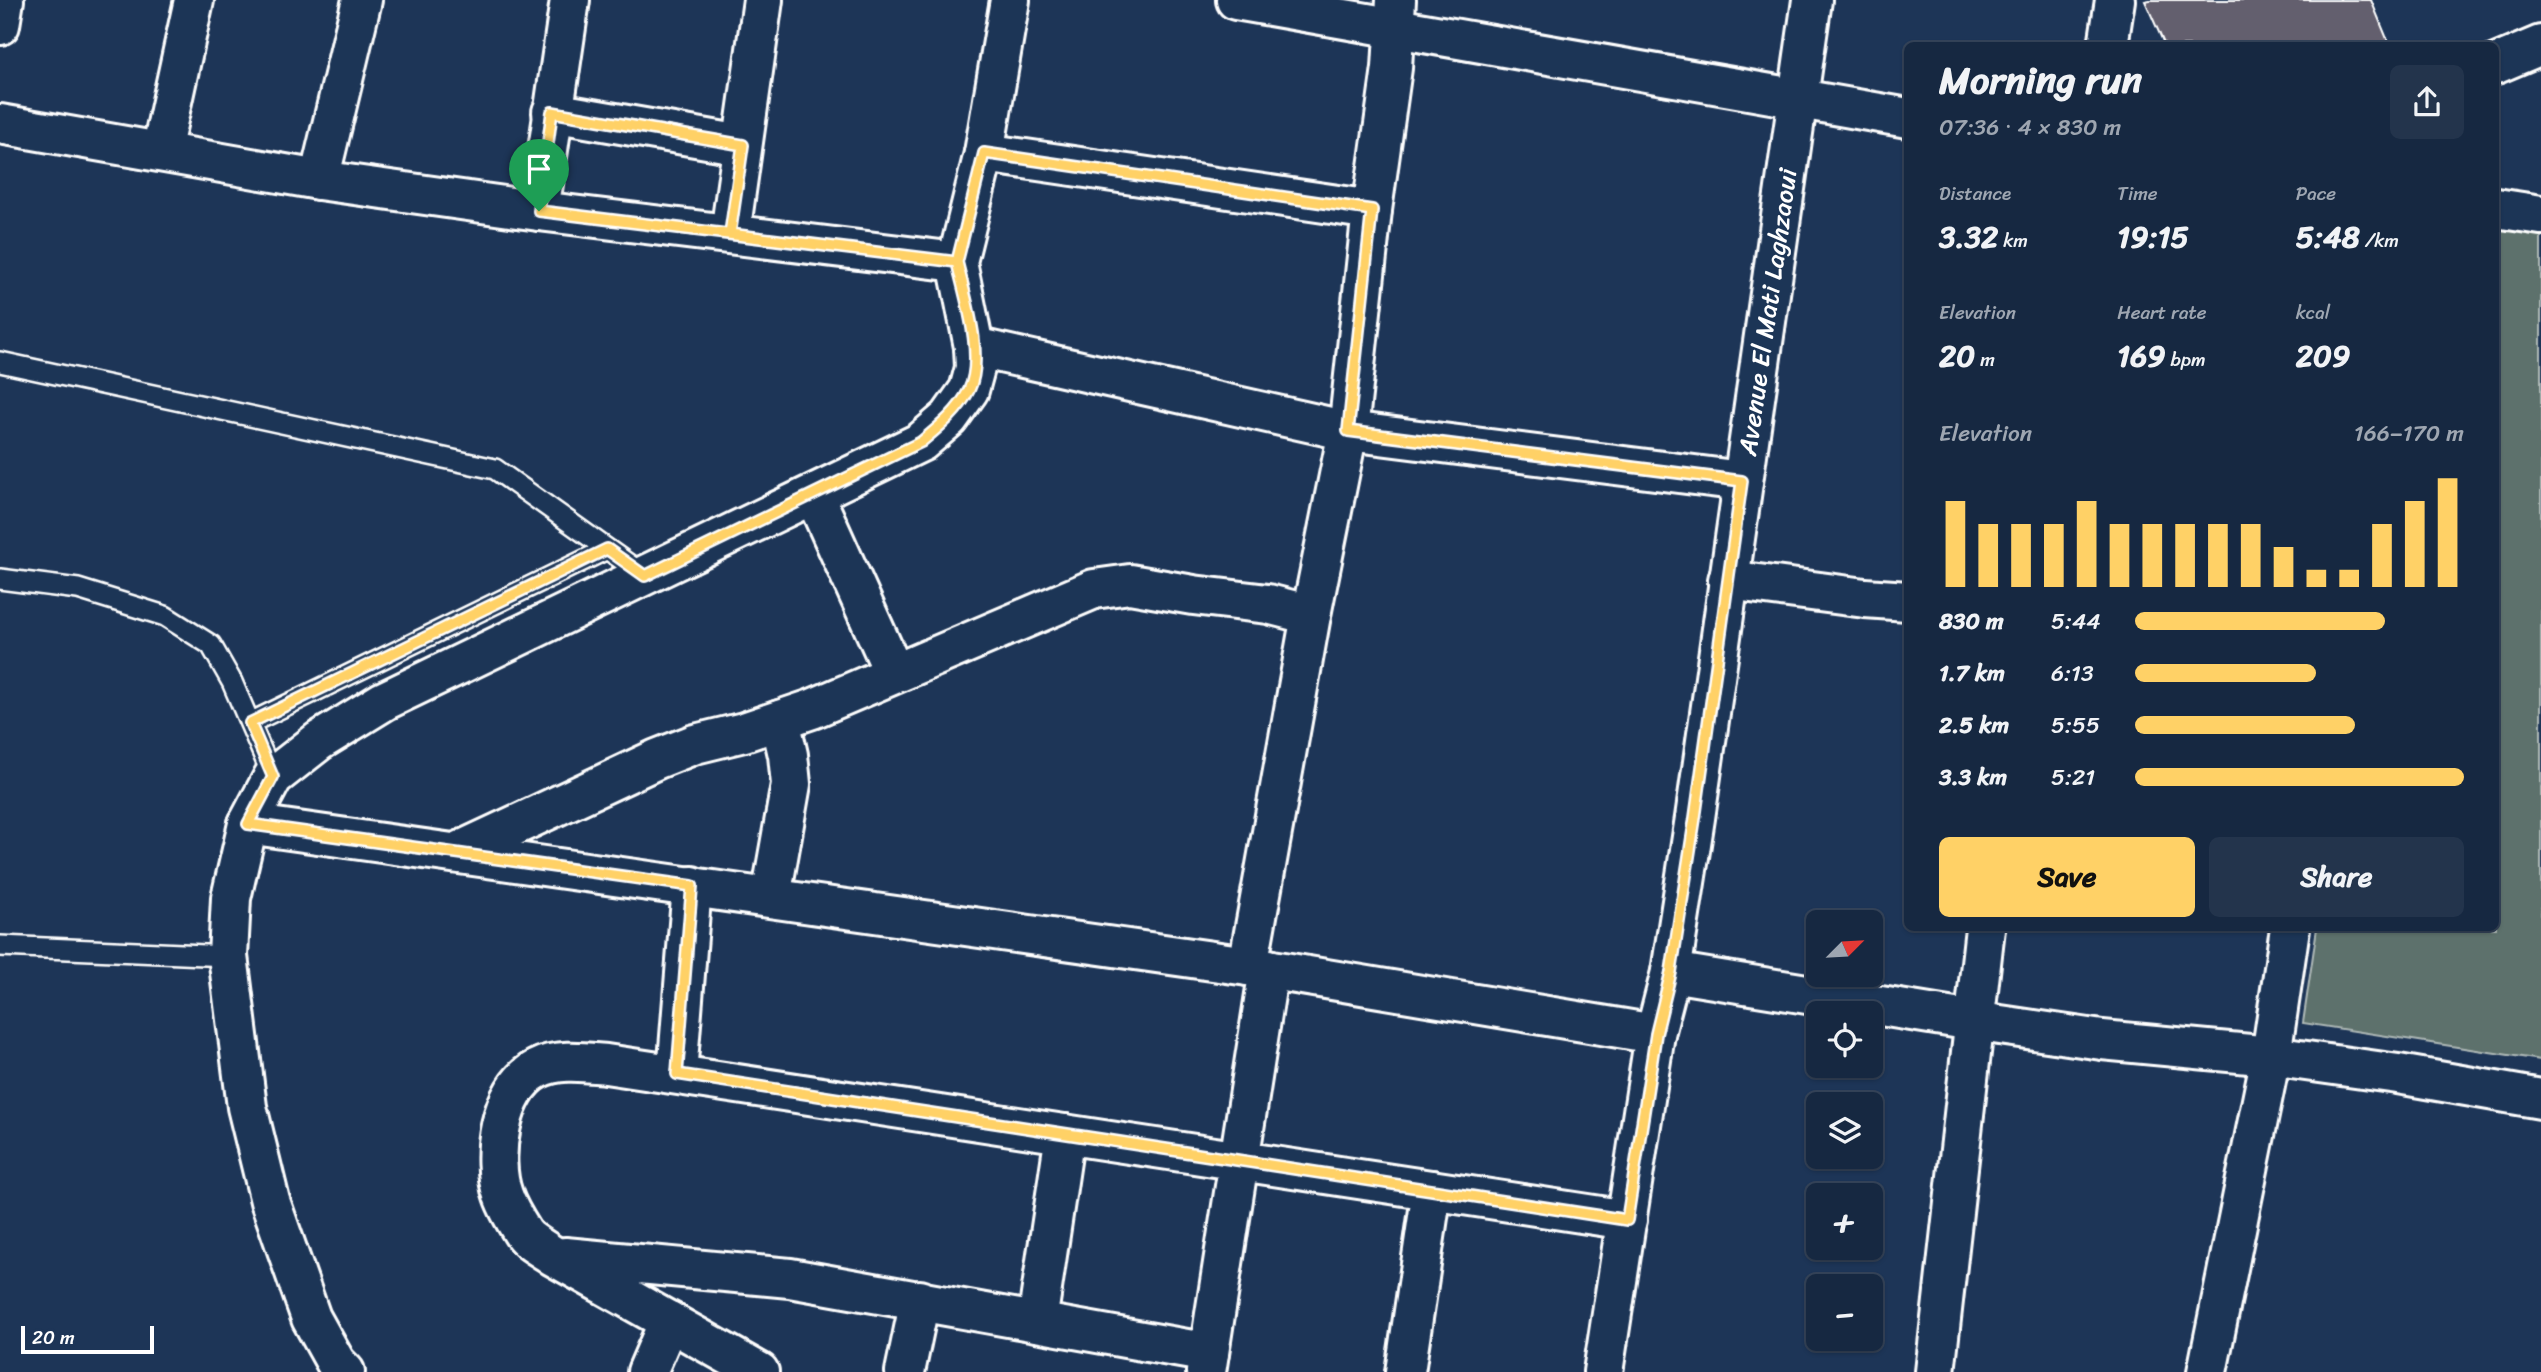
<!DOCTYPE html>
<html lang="en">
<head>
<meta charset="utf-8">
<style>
  :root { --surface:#162841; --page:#23344c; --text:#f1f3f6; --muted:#9ea6b1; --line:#35445a; --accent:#ffd166 }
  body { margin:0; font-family:Sriracha,sans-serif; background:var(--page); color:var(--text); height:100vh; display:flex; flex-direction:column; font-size:26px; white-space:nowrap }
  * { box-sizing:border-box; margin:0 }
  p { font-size:23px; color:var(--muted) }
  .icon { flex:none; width:38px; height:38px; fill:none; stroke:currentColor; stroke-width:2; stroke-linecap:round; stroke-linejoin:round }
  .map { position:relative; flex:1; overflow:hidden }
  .details { position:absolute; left:1904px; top:42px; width:595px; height:889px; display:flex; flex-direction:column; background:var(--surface); border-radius:10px; box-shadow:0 2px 5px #0004,0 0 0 2px var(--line) }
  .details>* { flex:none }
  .needle { width:46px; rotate:66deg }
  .tools { position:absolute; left:1806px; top:910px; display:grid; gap:14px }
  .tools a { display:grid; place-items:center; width:77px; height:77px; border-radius:10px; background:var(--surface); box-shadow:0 2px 5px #0004,0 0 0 2px var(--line); font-size:35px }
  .scale { position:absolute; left:21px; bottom:18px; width:133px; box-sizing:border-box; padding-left:7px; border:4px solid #fff; border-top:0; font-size:19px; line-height:24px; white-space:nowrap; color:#fff; -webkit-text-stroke:5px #1d3557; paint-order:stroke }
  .pin { position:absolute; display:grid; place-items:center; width:60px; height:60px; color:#fff; margin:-72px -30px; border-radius:50% 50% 50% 0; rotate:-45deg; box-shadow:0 0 7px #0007 }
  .pin .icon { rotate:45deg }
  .round { display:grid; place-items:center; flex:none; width:74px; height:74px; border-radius:10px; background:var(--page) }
  .headline { display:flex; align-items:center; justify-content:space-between; height:119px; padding:0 35px }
  h1 { font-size:38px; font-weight:800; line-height:52px }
  .figures { display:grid; grid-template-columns:repeat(3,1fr); gap:10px; height:119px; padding:7px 35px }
  .figures div { display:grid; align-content:center }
  .figures b { font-size:30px; font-weight:800 }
  .figures small { font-size:19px; font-weight:400 }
  .figures p { font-size:19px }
  .chart { height:196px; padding:14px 35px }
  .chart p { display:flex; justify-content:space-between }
  .chart svg { width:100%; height:126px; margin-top:7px; stroke:var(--accent); stroke-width:6 }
  .button { display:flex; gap:14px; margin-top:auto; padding:14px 35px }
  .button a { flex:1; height:80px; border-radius:10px; background:var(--accent); color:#111; font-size:28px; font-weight:800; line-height:80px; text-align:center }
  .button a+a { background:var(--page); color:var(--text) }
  ul { padding:0 35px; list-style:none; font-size:23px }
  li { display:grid; grid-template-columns:112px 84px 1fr; align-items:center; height:52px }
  li i { height:18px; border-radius:9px; background:var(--accent) }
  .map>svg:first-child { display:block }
  .green { fill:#5d716c; stroke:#aeb8b6; stroke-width:2 }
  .building { fill:#635f6e; stroke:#fff; stroke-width:2 }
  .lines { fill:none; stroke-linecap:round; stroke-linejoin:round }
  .lane-casing { stroke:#fff; stroke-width:24 }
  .street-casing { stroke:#fff; stroke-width:44 }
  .lane { stroke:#1d3557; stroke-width:19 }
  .street { stroke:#1d3557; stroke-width:38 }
  .route-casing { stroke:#fff; stroke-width:14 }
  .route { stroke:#ffd166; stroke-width:9 }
  .labels { text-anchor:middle; stroke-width:5; stroke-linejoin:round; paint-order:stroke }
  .street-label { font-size:26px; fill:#fff; stroke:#1d3557 }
</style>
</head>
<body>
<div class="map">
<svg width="2541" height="1372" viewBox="0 0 2541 1372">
  <rect width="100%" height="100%" fill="#1d3557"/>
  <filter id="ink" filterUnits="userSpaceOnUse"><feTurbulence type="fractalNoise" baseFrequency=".0143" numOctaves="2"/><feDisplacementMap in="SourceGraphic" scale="14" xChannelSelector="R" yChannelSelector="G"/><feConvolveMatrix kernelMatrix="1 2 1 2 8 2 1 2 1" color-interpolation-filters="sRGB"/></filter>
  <g filter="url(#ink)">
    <path class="green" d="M2496,228L2541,235V1060L2303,1023L2317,928H2496Z"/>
    <path class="building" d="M2150,0H2371L2390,46H2165L2145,1Z"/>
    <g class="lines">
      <g class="lane-casing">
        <path id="lane" d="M0,362L495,469L645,576
          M0,579L78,589L165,616L211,645L232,682L273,777
          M250,723L607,549
          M0,946L228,956"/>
      </g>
      <g class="street-casing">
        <g id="street">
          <path d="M1236,0L1908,118"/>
          <path d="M0,25L4,0"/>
          <path d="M2108,46L2115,0"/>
          <path d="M2496,64L2541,45"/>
          <path d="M552,112L742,145"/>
          <path d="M0,124L319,180L539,211L957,262"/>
          <path d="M161,152L194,0"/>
          <path d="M984,153L1372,210"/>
          <path d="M319,180L362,0"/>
          <path d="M2496,208L2541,215"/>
          <path d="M539,211L570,0"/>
          <path d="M730,234L763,0"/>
          <path d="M974,347L1348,431L1742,481"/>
          <path d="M814,495L894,673"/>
          <path d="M1728,580L1865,598L1908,601"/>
          <path d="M248,824L1248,966L1655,1034"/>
          <path d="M456,853L657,759L695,744L744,732L812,709L1094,589L1130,584L1193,595L1268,604L1311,615L1348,431L1372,210L1392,68L1396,0"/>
          <path d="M771,897L791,784L788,755L780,720"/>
          <path d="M1248,966L1311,615"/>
          <path d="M1671,972L1973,1021L2102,1040L2271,1056L2398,1074L2541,1099"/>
          <path d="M677,1074L692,886"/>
          <path d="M565,1257L790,1278L1209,1353"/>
          <path d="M1037,1322L1065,1134"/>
          <path d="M345,1372L336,1363L311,1318L270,1201L247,1107L228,956L231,898L248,824L273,777L319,741L384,701L921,442L949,418L969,390L975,368L974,347L957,262L984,153L1010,0"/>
          <path d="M647,1372L669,1321"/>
          <path d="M759,1372L553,1256C544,1249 529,1242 523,1233C516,1222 507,1207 503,1195C490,1159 499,1089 537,1069C557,1058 584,1062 606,1064L1627,1220"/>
          <path d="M905,1372L920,1300"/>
          <path d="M1206,1372L1269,969"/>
          <path d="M1405,1372L1432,1190"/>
          <path id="s1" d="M1603,1372L1655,1034L1671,972L1695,818L1812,0"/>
          <path d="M1935,1372L1985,928"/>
          <path d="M2207,1372L2271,1056L2290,928"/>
        </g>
      </g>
      <use href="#lane" class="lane"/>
      <use href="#street" class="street"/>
    </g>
  </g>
  <g class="lines" filter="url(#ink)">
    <g class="route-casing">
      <path id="route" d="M539,211L957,262C965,297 985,357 969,390C958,412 939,427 921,442L645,576L607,549L250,723L273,777L248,824L692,886L677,1074L1627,1220L1656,1034L1671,972L1695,818L1742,481L1348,431L1372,210L984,153L957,262L730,234L743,145L552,112L539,211"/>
    </g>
    <use href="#route" class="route"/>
  </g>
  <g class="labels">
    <g class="street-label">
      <text dy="9" stroke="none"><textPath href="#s1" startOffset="1073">Avenue El Mati Laghzaoui</textPath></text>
    </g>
  </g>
</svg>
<div class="tools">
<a><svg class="needle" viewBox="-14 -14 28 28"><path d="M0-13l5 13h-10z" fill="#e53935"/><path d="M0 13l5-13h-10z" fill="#9ea6b1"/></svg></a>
<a><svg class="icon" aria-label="locate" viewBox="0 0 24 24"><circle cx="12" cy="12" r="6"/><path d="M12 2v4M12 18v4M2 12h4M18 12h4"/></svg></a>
<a><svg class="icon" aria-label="layers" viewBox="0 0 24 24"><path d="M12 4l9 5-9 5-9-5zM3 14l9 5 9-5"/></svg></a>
<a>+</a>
<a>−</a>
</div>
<div class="scale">20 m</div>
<div class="pin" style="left:539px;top:211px;background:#1e9e55"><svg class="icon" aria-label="arrive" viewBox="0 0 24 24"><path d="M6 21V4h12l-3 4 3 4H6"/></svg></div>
<section class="details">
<div class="headline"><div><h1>Morning run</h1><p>07:36 · 4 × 830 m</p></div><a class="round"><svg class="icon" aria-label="share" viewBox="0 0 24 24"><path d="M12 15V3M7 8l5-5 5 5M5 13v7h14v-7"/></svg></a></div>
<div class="figures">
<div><p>Distance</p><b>3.32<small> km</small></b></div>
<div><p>Time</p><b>19:15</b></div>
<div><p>Pace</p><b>5:48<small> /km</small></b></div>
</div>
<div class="figures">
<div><p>Elevation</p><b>20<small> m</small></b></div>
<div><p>Heart rate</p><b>169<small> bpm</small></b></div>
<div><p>kcal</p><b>209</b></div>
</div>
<div class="chart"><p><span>Elevation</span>166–170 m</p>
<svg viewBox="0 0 160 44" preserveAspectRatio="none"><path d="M5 44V14M15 44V22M25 44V22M35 44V22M45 44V14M55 44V22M65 44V22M75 44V22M85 44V22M95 44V22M105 44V30M115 44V38M125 44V38M135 44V22M145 44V14M155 44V6"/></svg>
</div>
<ul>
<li><b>830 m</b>5:44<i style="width:76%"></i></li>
<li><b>1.7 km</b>6:13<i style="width:55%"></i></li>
<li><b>2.5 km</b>5:55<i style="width:67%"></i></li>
<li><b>3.3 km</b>5:21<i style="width:100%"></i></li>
</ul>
<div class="button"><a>Save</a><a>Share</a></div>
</section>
</div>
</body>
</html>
